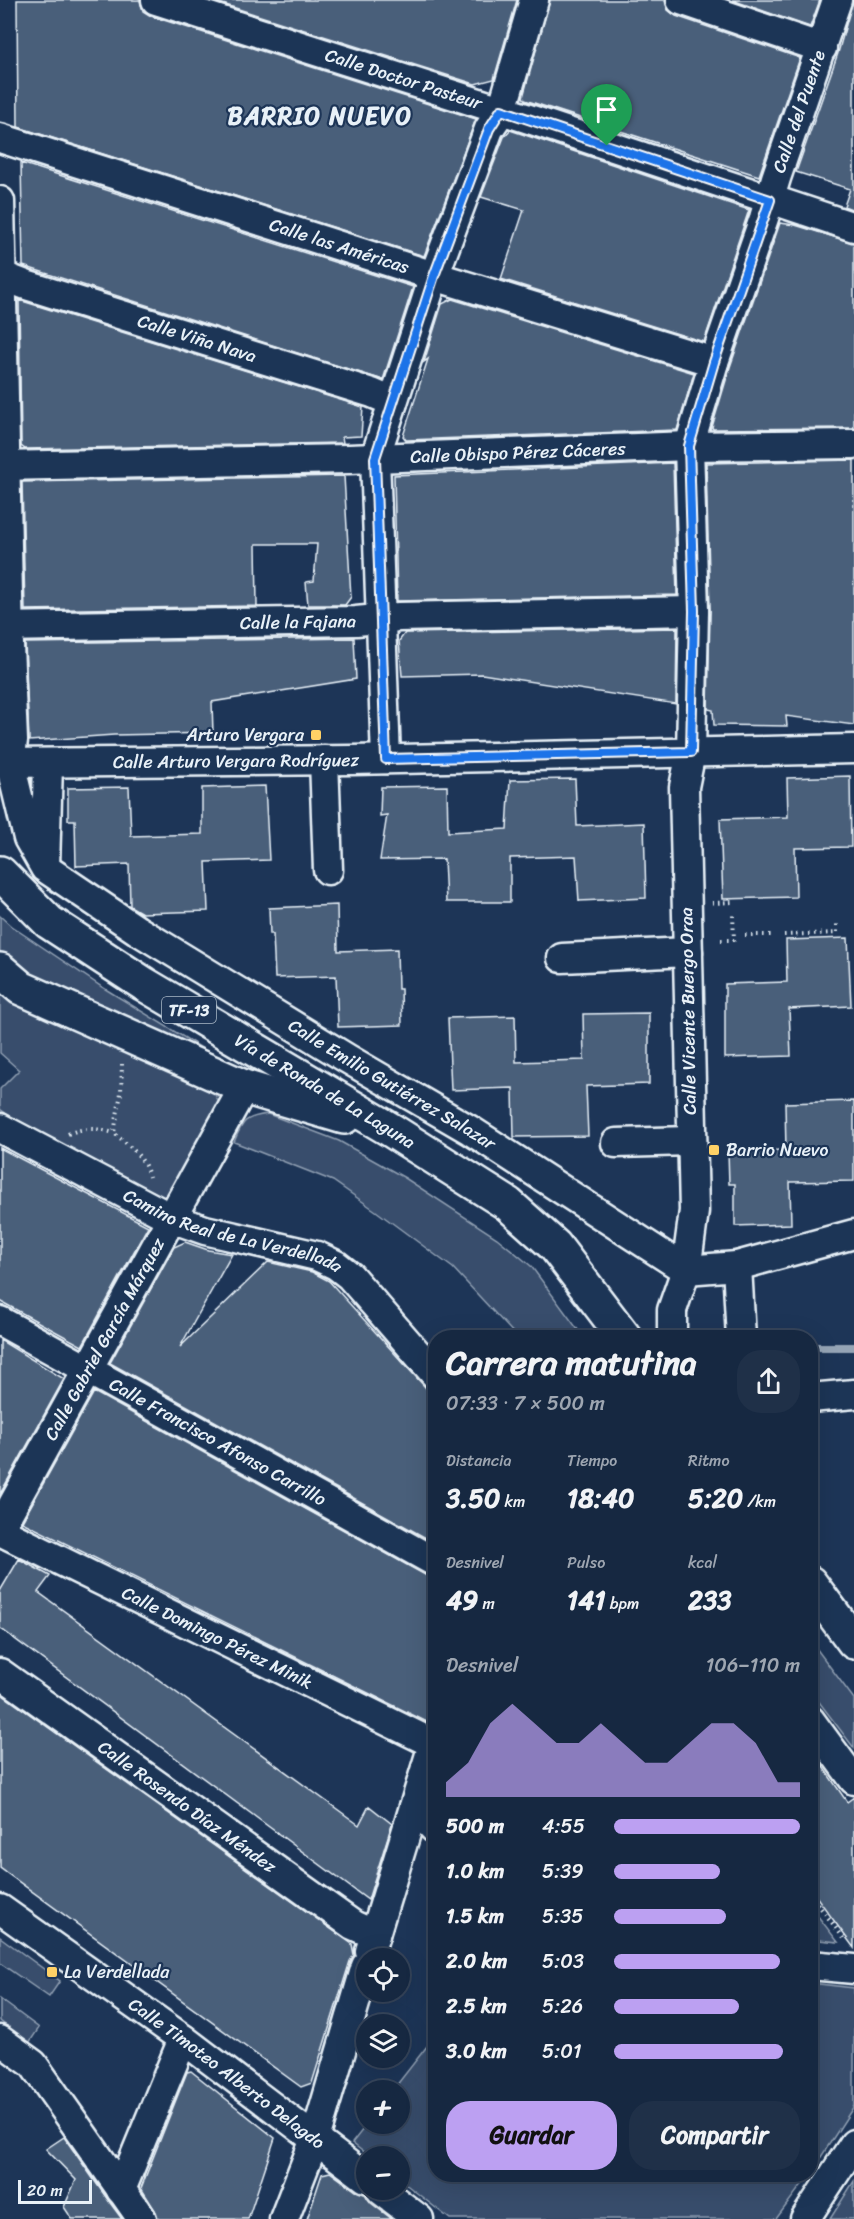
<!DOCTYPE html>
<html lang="es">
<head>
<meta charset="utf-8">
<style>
  :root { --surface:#162841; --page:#1f3048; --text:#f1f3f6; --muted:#9ea6b1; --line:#35445a; --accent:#bca0f2 }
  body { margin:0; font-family:Sriracha,sans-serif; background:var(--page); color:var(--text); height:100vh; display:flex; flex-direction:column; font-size:22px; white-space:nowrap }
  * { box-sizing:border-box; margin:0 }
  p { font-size:20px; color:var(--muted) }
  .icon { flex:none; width:33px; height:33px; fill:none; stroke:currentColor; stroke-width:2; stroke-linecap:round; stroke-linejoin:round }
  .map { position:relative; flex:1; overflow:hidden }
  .drawer { position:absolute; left:428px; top:1330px; width:390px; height:852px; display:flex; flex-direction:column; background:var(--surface); border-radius:24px; box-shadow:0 6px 24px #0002,0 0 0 2px var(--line) }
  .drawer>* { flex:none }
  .buttons { position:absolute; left:356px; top:1948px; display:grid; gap:12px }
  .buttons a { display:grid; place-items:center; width:54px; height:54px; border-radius:50%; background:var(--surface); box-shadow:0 6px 24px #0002,0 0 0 2px var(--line); font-size:30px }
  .scale { position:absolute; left:18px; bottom:15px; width:74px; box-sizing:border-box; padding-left:6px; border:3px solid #e8f1f8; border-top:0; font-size:16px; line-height:21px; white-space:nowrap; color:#e8f1f8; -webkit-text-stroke:4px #1d3557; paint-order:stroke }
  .pin { position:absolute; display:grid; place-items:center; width:51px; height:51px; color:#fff; margin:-62px -26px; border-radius:50% 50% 50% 0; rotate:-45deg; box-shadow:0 0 6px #0007 }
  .pin .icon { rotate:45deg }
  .round { display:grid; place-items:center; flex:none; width:63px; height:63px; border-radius:24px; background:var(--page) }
  .overview { display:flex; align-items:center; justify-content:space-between; height:102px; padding:0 18px }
  h1 { font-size:33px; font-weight:700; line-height:45px }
  .stats { display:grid; grid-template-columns:repeat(3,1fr); gap:9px; height:102px; padding:6px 18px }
  .stats div { display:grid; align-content:center }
  .stats b { font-size:26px; font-weight:700 }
  .stats small { font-size:16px; font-weight:400 }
  .stats p { font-size:16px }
  .chart { height:168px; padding:12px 18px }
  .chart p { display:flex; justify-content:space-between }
  .chart svg { width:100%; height:108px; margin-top:6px; fill:var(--accent); opacity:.7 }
  .action { display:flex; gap:12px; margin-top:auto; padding:12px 18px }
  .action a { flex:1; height:69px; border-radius:24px; background:var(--accent); color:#111; font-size:24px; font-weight:700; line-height:69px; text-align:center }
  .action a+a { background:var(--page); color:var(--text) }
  ul { padding:0 18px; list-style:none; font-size:20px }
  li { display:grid; grid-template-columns:96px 72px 1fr; align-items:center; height:45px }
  li i { height:15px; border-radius:8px; background:var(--accent) }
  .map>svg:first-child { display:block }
  .green { fill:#374d6c; stroke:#909fb2; stroke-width:1.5 }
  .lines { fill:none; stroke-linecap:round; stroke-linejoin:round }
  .stream { stroke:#95a4b5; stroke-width:8 }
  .building { fill:#495e7a; stroke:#e8f1f8; stroke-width:1.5 }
  .minor-casing { stroke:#e8f1f8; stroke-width:33 }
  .major-casing { stroke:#e8f1f8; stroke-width:38 }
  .path { stroke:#e8f1f8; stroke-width:4; stroke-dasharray:1.5 4.5; stroke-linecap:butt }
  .minor { stroke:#1d3557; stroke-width:28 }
  .major { stroke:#1d3557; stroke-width:33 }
  .route-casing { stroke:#fff; stroke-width:12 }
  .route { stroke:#1a73e8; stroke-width:8 }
  .poi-dot { fill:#ffd166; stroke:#1d3557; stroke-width:2 }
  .labels { text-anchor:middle; stroke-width:4.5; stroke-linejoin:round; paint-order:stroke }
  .shield { fill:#1d3557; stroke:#abb9c8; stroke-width:1.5 }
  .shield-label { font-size:16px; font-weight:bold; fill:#e8f1f8 }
  .street-label { font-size:18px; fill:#e8f1f8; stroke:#1d3557 }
  .poi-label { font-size:18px; fill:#e8f1f8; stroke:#1d3557; text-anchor:start }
  .district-label { font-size:24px; font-weight:bold; letter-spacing:1.5px; fill:#e8f1f8; stroke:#1d3557 }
</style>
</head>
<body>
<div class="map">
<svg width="854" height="2219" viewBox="0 0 854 2219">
  <rect width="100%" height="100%" fill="#1d3557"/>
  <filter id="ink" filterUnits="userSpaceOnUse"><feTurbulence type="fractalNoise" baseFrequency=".0167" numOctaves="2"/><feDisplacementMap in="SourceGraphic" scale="12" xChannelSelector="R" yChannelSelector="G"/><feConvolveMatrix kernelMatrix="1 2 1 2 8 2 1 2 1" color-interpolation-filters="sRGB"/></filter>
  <g filter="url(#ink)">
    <path class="green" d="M0,916L11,926L102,987L221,1060L66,996L0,958Z
      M0,993L211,1088L219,1102L164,1202L34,1134L0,1109V1089L19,1070L0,1053Z
      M268,1114L339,1141L405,1178L497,1238L531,1266L584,1338H518L453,1268L376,1211L333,1181L234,1142C243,1120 245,1117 268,1114Z
      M810,1640L854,1699V1748L810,1690Z
      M810,1906L838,1942L810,1939Z
      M0,1937L60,1981L49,1997L0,1963Z
      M810,1983L854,1988V2106L810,2174Z
      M0,1999L39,2028L29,2043L0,2021Z
      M435,2036V2175H809L776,2219H450L399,2179V2157H370L352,2143L367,2124H399V2091H392Z
      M854,2181V2219H830Z"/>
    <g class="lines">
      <path class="stream" d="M810,1347H854"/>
    </g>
    <path class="building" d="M17,0H140L143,11L151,16L476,119L424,256L18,127Z
      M210,0H517L494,79L475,84Z
      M550,0H665L668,10L676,16L800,58L759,176L525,100L523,97Z
      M732,0H820L810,27Z
      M853,0H854V210L844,206L850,189L796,172L838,53Z
      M510,130L749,210L704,342L501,279L524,210L481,197L504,137Z
      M21,163L413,287L383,380L23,266Z
      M780,223L795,225L854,243V428L713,429L712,427L730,367Z
      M452,299L694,373L677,430L406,440L403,436L428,359L424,362L442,304Z
      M19,300L363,407L361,436L342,437L343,443L25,449L21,446Z
      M854,460V725L786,716L787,726L714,725L713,710L708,709L710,610L706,463Z
      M673,463L677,595L397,601L394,475Z
      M344,476L351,597L345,605H308L306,582L314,581L317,544H256L257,606L25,610L22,482Z
      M677,628L676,704L482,674L402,676L399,641L405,633Z
      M354,638L356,679L212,702L213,733L114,735L29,741L25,643Z
      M850,776L851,847L795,848L796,897L723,899L720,819L788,817L787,778Z
      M575,779L577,826L644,823L646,898L579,901L576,856L510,858V902H446L444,859L380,860L387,815L380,816L381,787L447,786L448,832L507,829L510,780Z
      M265,786L269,860L206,862L208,911L142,913L130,906L129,864L76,866L75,820H68V788L129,787L131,836L202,834V788Z
      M337,905L338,951L397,949L398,989H401L402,1025L338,1027L336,976L275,978L273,934H270L269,908Z
      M848,938L851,1006L789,1009L791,1056L725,1058V984L787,982L786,940Z
      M649,1013V1084L586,1086L588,1136L514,1137L513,1088L451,1090L448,1018L515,1016L516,1062L584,1060L583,1014Z
      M854,1101V1181L790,1182L791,1224L735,1226V1184H729L728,1151L786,1150L785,1103Z
      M0,1148L148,1226L82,1346L0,1301Z
      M185,1242L208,1250L232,1254L180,1347L268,1262L312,1272L329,1281L435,1398V1543L110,1363L174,1247Z
      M0,1340L64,1379L0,1494Z
      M94,1392L427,1576L435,1578V1711L432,1722L429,1723L22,1522Z
      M19,1559L50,1576L38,1592L359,1825L369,1806L392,1824L368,1900L0,1628V1591Z
      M0,1693L352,1944L354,1955L350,1961L312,2083L301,2087L0,1868Z
      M810,1748L847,1802L854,1797V1948L810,1888Z
      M191,2071L275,2138L248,2219H158L155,2210L141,2188L187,2072Z
      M64,2137L108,2200L122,2219H72L64,2207L76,2180L46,2149Z
      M330,2172L356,2191L365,2194L371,2203L392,2219H307L322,2174Z"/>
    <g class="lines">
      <g class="minor-casing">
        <g id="minor">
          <path id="s1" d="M156,0L526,118L854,227"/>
          <path d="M681,0L822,48"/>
          <path id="s2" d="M0,138L434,276L714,362"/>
          <path id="s3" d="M0,201L9,645L13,740L10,763L28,838L45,868L137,930L348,1059L470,1130L686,1270L737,1266L854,1234"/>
          <path id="s4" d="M0,275L26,285L372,393L393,402"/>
          <path id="s5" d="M0,466L349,459L689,446L854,444"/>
          <path id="s6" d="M0,627L356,621L399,617L694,611"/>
          <path d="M386,759L375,458L434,276L489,129L502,110L534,0"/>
          <path d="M324,760L328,870"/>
          <path id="s7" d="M0,763L352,760L854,749"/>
          <path d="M45,866L48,764"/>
          <path d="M562,958L688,952"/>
          <path id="s8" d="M0,1128L171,1218L205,1230L317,1256L336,1265L350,1276L435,1374"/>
          <path d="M616,1143L691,1141"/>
          <path d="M737,1266L741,1338"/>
          <path id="s9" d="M0,1321L435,1562"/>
          <path id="s10" d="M672,1338V1310L686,1270L694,1211L684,787L691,752L694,611L689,446L714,362L764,218L776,178L837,0"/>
          <path d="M810,1398L854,1394"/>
          <path id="s11" d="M0,1528L244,1087"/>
          <path id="s12" d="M0,1531L434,1744"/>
          <path id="s13" d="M0,1673L353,1925L375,1935"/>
          <path d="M810,1720L854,1780"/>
          <path d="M414,1807L435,1829"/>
          <path id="s14" d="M0,1909L183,2039L366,2178"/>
          <path d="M370,1951L435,1738"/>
          <path d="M810,1965L854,1969"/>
          <path d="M0,2040L33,2064L142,2219"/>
          <path d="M121,2190L183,2039"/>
          <path d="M381,2190L419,2219"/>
          <path d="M284,2219L315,2139L366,1966"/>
          <path d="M805,2219L854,2144"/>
        </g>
      </g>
      <g class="major-casing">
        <g id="major">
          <path id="s15" d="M0,873L49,922L144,984L391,1130L508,1204L555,1246L625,1338"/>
          <path d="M0,970L21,988L244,1087L344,1117"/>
          <path d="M810,1583L854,1642"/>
        </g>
      </g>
      <path class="path" d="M712,903L733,902
        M745,935H773
        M784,935L837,933V921
        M721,940H734L733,914
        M122,1064L121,1093L114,1133C128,1145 145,1157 149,1177
        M68,1134C84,1127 97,1128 114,1133
        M810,1894L846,1941
        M810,2024V2039
        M810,2046L819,2047"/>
      <use href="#minor" class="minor"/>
      <use href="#major" class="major"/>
    </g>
  </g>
  <g class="lines" filter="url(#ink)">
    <g class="route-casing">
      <path id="route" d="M501,110L770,200L714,362L689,446L694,611L691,752L386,759L375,458L434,276L489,129Z"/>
    </g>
    <use href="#route" class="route"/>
  </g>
  <g class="poi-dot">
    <rect x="310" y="729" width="12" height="12" rx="3"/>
    <rect x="708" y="1144" width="12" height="12" rx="3"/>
    <rect x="46" y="1966" width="12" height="12" rx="3"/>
  </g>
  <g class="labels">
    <rect class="shield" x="162" y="997" width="54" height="26" rx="4.5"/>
    <g class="shield-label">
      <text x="189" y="1016">TF-13</text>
    </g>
    <g class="street-label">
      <text dy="6" stroke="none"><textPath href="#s1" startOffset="260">Calle Doctor Pasteur</textPath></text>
      <text dy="6" stroke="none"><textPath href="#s10" startOffset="1248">Calle del Puente</textPath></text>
      <text dy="6" stroke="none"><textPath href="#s2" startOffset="356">Calle las Américas</textPath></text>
      <text dy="6" stroke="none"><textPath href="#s4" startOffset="207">Calle Viña Nava</textPath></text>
      <text dy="6" stroke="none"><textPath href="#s5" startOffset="518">Calle Obispo Pérez Cáceres</textPath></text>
      <text dy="6" stroke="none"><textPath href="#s6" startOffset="298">Calle la Fajana</textPath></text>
      <text dy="6" stroke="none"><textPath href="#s7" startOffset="236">Calle Arturo Vergara Rodríguez</textPath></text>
      <text transform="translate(688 1011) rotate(-91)" y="6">Calle Vicente Buergo Oraa</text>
      <text dy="6" stroke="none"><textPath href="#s3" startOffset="1083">Calle Emilio Gutiérrez Salazar</textPath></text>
      <text dy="6" stroke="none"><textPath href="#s15" startOffset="393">Vía de Ronda de La Laguna</textPath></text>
      <text dy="6" stroke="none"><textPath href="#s8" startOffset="256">Camino Real de La Verdellada</textPath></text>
      <text dy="6" stroke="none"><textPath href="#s11" startOffset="216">Calle Gabriel García Márquez</textPath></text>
      <text dy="6" stroke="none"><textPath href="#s9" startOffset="249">Calle Francisco Afonso Carrillo</textPath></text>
      <text dy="6" stroke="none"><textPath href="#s12" startOffset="242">Calle Domingo Pérez Minik</textPath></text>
      <text dy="6" stroke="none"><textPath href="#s13" startOffset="230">Calle Rosendo Díaz Méndez</textPath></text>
      <text dy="6" stroke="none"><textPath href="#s14" startOffset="280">Calle Timoteo Alberto Delagdo</textPath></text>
    </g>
    <g class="poi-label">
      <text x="304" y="741" text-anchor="end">Arturo Vergara</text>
      <text x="726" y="1156">Barrio Nuevo</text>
      <text x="64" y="1978">La Verdellada</text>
    </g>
    <g class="district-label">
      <text x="320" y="124">BARRIO NUEVO</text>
    </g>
  </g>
</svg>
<div class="buttons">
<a><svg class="icon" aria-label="locate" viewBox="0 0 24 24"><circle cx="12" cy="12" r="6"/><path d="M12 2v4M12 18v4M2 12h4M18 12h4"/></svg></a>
<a><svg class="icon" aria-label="layers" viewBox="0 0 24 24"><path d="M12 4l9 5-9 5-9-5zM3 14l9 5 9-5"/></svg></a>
<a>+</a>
<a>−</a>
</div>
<div class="scale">20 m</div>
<div class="pin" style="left:607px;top:146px;background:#1e9e55"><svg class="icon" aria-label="arrive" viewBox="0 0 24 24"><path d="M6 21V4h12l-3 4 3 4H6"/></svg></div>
<section class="drawer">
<div class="overview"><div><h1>Carrera matutina</h1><p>07:33 · 7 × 500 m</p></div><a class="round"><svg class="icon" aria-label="share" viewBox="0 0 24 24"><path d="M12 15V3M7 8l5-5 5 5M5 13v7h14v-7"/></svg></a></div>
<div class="stats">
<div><p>Distancia</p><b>3.50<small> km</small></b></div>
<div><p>Tiempo</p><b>18:40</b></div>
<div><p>Ritmo</p><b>5:20<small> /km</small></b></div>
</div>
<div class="stats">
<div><p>Desnivel</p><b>49<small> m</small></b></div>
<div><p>Pulso</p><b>141<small> bpm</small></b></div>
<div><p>kcal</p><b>233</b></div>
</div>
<div class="chart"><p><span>Desnivel</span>106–110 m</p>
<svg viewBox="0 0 160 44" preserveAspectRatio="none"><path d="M0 44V38L10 30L20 14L30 6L40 14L50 22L60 22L70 14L80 22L90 30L100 30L110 22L120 14L130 14L140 22L150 38L160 38V44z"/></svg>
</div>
<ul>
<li><b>500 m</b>4:55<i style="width:100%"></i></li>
<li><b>1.0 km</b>5:39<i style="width:57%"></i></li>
<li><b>1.5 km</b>5:35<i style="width:60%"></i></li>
<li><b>2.0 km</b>5:03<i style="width:89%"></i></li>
<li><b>2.5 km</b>5:26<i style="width:67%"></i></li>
<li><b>3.0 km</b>5:01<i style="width:91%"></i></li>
</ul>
<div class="action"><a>Guardar</a><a>Compartir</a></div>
</section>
</div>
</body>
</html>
